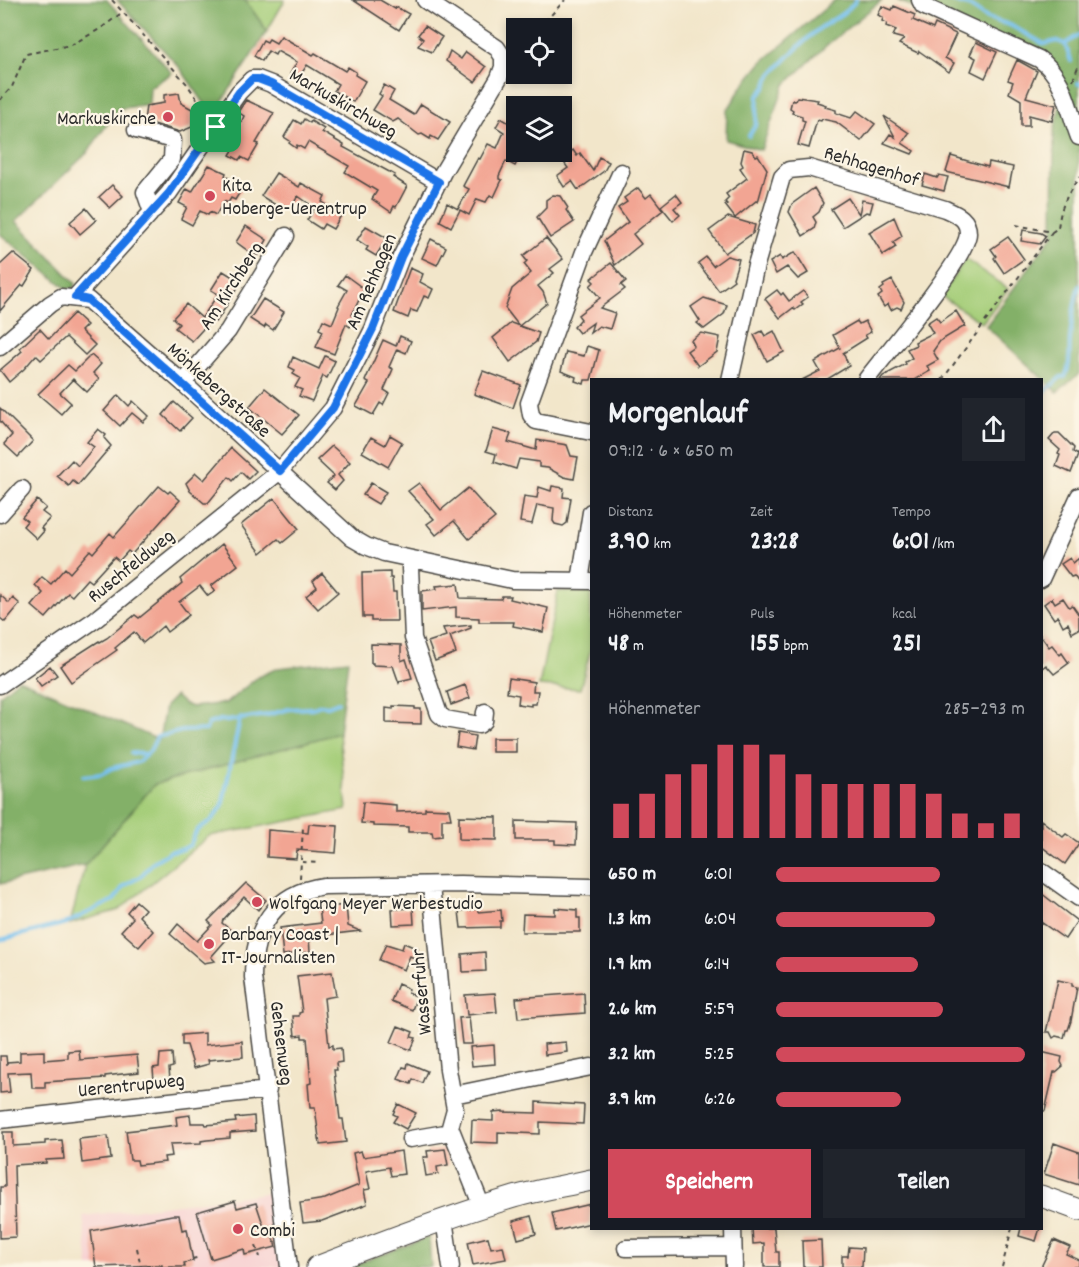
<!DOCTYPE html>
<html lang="de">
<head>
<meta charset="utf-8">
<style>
  :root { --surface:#171b24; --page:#20242c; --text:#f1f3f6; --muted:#9ea1a6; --accent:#d1495b }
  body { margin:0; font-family:Dekko,sans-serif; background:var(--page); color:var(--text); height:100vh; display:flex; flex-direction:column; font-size:22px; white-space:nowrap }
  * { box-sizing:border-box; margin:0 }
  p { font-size:20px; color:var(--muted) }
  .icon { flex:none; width:33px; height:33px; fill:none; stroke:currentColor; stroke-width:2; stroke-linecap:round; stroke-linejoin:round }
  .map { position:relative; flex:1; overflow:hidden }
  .details { position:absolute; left:590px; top:378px; width:453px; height:852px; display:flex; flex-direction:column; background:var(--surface); border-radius:0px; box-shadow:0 3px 9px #0003 }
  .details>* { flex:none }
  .buttons { position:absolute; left:506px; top:18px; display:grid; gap:12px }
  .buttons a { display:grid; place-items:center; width:66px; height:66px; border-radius:0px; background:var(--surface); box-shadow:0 3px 9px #0003; font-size:30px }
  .pin { position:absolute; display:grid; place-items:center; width:51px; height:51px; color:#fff; margin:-26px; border-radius:12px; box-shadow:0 3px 9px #0006 }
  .round { display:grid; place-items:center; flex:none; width:63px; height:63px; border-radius:0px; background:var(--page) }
  .head { display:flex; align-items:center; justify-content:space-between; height:102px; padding:0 18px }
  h1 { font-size:33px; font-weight:800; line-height:45px }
  .stats { display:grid; grid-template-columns:repeat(3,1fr); gap:9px; height:102px; padding:6px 18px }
  .stats div { display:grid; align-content:center }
  .stats b { font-size:26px; font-weight:800 }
  .stats small { font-size:16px; font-weight:400 }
  .stats p { font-size:16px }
  .chart { height:168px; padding:12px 18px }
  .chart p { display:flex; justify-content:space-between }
  .chart svg { width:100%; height:108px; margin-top:6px; stroke:var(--accent); stroke-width:6 }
  .button { display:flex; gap:12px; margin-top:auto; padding:12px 18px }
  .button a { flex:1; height:69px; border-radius:0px; background:var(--accent); color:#fff; font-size:24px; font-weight:800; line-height:69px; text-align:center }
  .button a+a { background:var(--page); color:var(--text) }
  ul { padding:0 18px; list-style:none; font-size:20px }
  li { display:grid; grid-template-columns:96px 72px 1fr; align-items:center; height:45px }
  li i { height:15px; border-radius:8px; background:var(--accent) }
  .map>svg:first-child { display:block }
  .built { fill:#f7cfd1 }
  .green { fill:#a4cd78; stroke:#687c52; stroke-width:1.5 }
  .forest { fill:#83b068; stroke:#576e4a; stroke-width:1.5 }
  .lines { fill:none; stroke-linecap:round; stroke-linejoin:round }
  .stream { stroke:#76c1f0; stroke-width:4 }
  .building { fill:#f2a593 }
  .minor-casing { stroke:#494743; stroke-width:19 }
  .major-casing { stroke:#494743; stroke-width:23 }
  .path { stroke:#494743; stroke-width:2; stroke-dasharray:4.5 4.5; stroke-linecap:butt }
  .minor { stroke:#fff; stroke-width:16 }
  .major { stroke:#fff; stroke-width:21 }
  .route-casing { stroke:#fff; stroke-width:12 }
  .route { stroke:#1a73e8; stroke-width:8 }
  .poi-dot { fill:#d1495b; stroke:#fcf5e5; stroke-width:2 }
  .labels { text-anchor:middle; stroke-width:4.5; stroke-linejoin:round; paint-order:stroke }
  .street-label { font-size:20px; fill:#2b2b2b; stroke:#fcf5e5 }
  .poi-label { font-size:20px; fill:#2b2b2b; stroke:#fcf5e5; text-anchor:start }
</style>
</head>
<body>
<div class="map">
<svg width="1079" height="1267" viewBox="0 0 1079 1267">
  <rect width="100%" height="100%" fill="#fcf5e5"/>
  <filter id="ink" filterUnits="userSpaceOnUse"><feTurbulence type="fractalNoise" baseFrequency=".0167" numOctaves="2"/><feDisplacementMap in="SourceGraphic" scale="12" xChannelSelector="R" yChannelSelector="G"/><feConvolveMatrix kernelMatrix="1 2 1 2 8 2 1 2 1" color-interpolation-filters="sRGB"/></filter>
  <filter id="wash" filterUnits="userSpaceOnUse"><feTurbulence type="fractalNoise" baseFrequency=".008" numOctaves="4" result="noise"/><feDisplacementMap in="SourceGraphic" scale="24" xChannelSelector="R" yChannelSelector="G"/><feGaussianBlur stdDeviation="1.35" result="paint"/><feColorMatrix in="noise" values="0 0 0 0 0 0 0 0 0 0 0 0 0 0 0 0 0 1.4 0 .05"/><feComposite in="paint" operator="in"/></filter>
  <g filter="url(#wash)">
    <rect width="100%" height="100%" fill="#f2e6ca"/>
    <path class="built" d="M275,1192L285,1267H89L83,1216Z"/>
    <path class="green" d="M245,0H285L267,31Z
      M965,259L1008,289L982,323L941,296Z
      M558,591L591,592V649L580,689L539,686Z
      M339,733L347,810L209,836L119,910L70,924L85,865L155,784Z"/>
    <path class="forest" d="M0,0H107L172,73L150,87L149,104L118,109L87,153L16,221L76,284L74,288L67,289L0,234Z
      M117,0H245L267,31L213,116L180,68Z
      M835,0H882L828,44L785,85L761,150L726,140L727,111L743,85L762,62Z
      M897,0H1079V374L1057,392L986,326L1053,235L1054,131L1062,98L1041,64Z
      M348,660L339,733L155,784L85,865L0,884V695L19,679L159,740L165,706L175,696L184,704L192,707L226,703L258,677L278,668Z
      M429,1237L431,1267H348Z"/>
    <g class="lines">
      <path class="stream" d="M949,0L971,7L987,18L1010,25L1044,44L1057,41L1065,44
        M1065,44L1071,61
        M1065,44L1079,35
        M1078,83L1079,84
        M749,136L756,124L758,96L766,87L768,79C782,62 798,47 815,32C828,21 847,14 856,0
        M1041,395L1061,377H1065C1071,365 1069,352 1070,339C1072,321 1074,302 1079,286
        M131,753L147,754
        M84,776L101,774L112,768L138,762L150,751L157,737L182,731L206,730L208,724L220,720L227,721L267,715L289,709L313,708L321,705L328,706L338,702
        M0,940L67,923L114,900L124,886L141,876L153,862L171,851L183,849L190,845L197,830L211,821L222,807L240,718"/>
    </g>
    <g id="blocks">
      <path class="building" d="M353,0H380L395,9L396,7L409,14L399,30Z
        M882,6L892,10L894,6L915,15L913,20L933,29L935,24L956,34L945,58L954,63L949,72L919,51L918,53L899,44L904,39L893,36L896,30L886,26L887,23L882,21L883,18L878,15Z
        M425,26L442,37L432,52L418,46L423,39L418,35Z
        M281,36L313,55L315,53L345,71L348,67L356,72L355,75L365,81L353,102L334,91L338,84L307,65L298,79L290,74L297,62L277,51L275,55L268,51L262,61L254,56L263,40L267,42L269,39L276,43Z
        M976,42L997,52L985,78L971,71L976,58L970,55Z
        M450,51L461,59L466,52L486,67L475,82L446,61Z
        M1017,60L1037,71L1026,97L1056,105L1052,121L1029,115V126H1021V100L1009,93L1013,82L1008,80Z
        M384,85L394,91L389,100L414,115L421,104L450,122L438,140L431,136L430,139L422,134L419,135L398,119L393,122L373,110L382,96L379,94Z
        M179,93L181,103L192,109V127L180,132L144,121L146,106L164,103V95Z
        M797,97L818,100L817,102L826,105L825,107L836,110V113L851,118L857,111L875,124L861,141L836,122L822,119L821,121L817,120L809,148L798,145L805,121L802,120V116L792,113L793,110L790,108L792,100L795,101Z
        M246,100L274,113L256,143L259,144L249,161L241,157L239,160L230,155L240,139L235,136L244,116L238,112Z
        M516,111V152H520L518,155L520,156L515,166L506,161L499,176V179L502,180L494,197L490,195L486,202L477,199L469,215L460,210L451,227L440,221L447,203L458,209L469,189L463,186L478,158L480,159L488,144L497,148L504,132L496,127L501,118L509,123Z
        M884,116L909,133L902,143L914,151L912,154L884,143L890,134L895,137Z
        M304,119L310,123L311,121L324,129L322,132L344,145L343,147L395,175L393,177L407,186L396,207L394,206L391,212L372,199L377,191L345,172L349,166L308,142L304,149L297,145L296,148L289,143L290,141L284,137L294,120L301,124Z
        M744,149L752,151L756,156L758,155L767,169L758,202L756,201L735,218L725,205L727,204L725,202L729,198L726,194L747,178L740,168L743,166L741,162Z
        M573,150L577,156L580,153L593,171L599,157L609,162L604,171L578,190L572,181L564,187L557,176L568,168L565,164L567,155Z
        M951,156L988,167L989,162L1013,167L1009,187L946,172Z
        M209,165L226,173L225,176L243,187L235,200L231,198L228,203L224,201L216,215L210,212L208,215L200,211L192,225L181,219L187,207L179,203L187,189L192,192Z
        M276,173L299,187L301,183L325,196L322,202L342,214L333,229L324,224L321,229L307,220L315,208L298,196L290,209L284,205L282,209L261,196Z
        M925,174L937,178L939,175L948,177L944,191L922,185Z
        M112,185L123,196L110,208L99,197Z
        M638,188L646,198L651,194L663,210L633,234L641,244L615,265L604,241L628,222L618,208L627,202L624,198Z
        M814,188L823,203L819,212L813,217L816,222L814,229L803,236L789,212L792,204Z
        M676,194L682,202L674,208L680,215L673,221L661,206Z
        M553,195L560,196L568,208L566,210L574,222L550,238L537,217L546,208V200Z
        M848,198L859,214L862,200L873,202L870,213L866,212L843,227L831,209Z
        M86,208L96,220L80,234L70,222Z
        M728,217L755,225L753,233L725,253L709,231Z
        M894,217L902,236L893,242L896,247L883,255L869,232Z
        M246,226L267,240L258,255L251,253L236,242Z
        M366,226L387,238L376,256L366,250L368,247L357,240Z
        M1023,230L1041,233L1046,236L1040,244L1021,241Z
        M1008,237L1024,259L1004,273L994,258L996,256L991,249Z
        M546,238L563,259L550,269L554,273L538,286L543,292L547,303L519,326L505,308L512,289L531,273L524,264L527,261L523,256Z
        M431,239L446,247L437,265L422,258Z
        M795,252L808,273L798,279L787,267L776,274L770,262L780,256L782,260Z
        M13,253L34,270L24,286L22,285L0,311V265Z
        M727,256L739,259L733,278L734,280L719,291L698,263L706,257L713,266Z
        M611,263L626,281L621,285L625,289L600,308L615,313L610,329L599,326L590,333L593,323L579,333L574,327L581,319L578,315L600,298L590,286L594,282L591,279Z
        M410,268L423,274L420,282L433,289L429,298L424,296L417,312L411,310L408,318L394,312Z
        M223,271L241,282L219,318L215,322L212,319L192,341L175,328L179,324L173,318L186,304L202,318L218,294L211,290Z
        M345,275L364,289L352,315L356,317L350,327L346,324L334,354L316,347L323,331L319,329L323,320L332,324L339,307L338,306L347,290L338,285Z
        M892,280L904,302L901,309L897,307L891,310L888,304L884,307L878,297L882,294L880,290L884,287L883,285Z
        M777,290L781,295L783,293L789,301L803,291L808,297L801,302L803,304L795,310L793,308L780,318L765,299Z
        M704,298L727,305L724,314L704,329L697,323L700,321L691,307Z
        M263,299L284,312L273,330L266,325L264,328L250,319Z
        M956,311L965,326L940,341L933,351L938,360L927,366L930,371L914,380H880L883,376L906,364L905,362L912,358L907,349L916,345L915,342L933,333L927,323L936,317L940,322Z
        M74,313L87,325L81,331L95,345L85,355L66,337L41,360L36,355L24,369L9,382L0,370L22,351L20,348L40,329L49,339Z
        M857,321L859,324L865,321L871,332L865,335L867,338L843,353L849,366L826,380H802L820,371L815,362L840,348L833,335Z
        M511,323L539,333L536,342L510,362L493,338Z
        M762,331L765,336L774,331L784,352L767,361L754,335Z
        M701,333L720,337L717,352L698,366L687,351L694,346L691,340Z
        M400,336L411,341L406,353L397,349L389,367L393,369L384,390L389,393L383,405L380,403L373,415L356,406L369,383L365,381L383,340L396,346Z
        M587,346L599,350L591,380H585L584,384L575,381L576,377L561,371L566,352L584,356Z
        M91,355L101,364L93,373L99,379L87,392L73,379L60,393L71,403L61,414L38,394L68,365L75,371Z
        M325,356L335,361L327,378L323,376L312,401L299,396L302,390L295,387L300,378L293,374L295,370L289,367L293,357L319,369Z
        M483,371L521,385L513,408L474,394Z
        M265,388L299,415L282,434L249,407Z
        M118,395L129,406L133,401L149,416L143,422L132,413L120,426L104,411Z
        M174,402L192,418L180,431L163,415Z
        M0,408L33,441L18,457L4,444L12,435L0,421Z
        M98,429L106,435L104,438L111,446L78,485L73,481L69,486L57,476L72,460L78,466L94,447L87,442Z
        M493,429L511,434L508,442L536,450L537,440L567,445L571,456L578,457L574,479L564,477L548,468L539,467V462L519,459L516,469L494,462L496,454L486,451Z
        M1055,433H1059L1074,448L1073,452L1078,455L1071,473L1056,466L1060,455L1058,454L1060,450L1049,440Z
        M390,435L402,442L388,467L362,452L371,437L385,445Z
        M332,446L350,462L338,475L343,481L335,490L327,483L334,476L317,460Z
        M231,448L256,471L248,479L241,472L233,481L229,477L208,503H204L190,491L186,483L196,473L204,480Z
        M371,483L386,492L378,504L363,495Z
        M419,483L441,510L468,488L495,518L469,539L454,521L436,535L427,524L434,519L408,491Z
        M159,486L168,493L170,491L180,500L132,554L128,551L119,561L114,557L91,582L87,579L72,596L68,593L46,618L32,606L43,593L35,585L42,577L51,584L65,568L70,573L90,550L93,553L110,533L114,537Z
        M552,486L564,488L563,497L571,498L567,523L563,526L555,524L553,521L554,508L537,505L532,524L520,522L524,496L537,498L539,487L551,491Z
        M274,498L299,529L282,543L278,539L261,553L241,525Z
        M37,500L46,508L42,512L50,518L41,528L44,531L37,539L23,526L27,521L22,517Z
        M222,544L238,565L211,586L215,591L208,596L200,586L179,602L189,615L167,632L163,626L143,643L134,632L115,648L117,650L71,682L60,666L99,641L100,642L107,638L135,615L139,618L182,583L180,579Z
        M1070,558L1073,563L1079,558V583L1074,576L1071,577L1061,564Z
        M390,572V578H392L393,592H396L397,621H371V617H363L362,573Z
        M322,573L338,592L318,609L306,596L317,587L313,581Z
        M458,584L460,598L501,599L502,596H511L510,599L548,608L543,632L513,626L514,622H479V618L456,617V607L422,611V591L437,589L436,586Z
        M0,595L9,603L13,598L20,604L5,622L0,618Z
        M1052,598L1055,603L1063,598L1069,607L1072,605L1079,615V629L1072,633L1068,623L1063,626L1058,616L1054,619L1044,604Z
        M471,625V628L450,636L456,653L435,661L428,642L446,636L443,628Z
        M1041,636L1049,647L1052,645L1060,655L1062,653L1069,663L1054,674L1046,665L1041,669Z
        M371,644L401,645V661L406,659L412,678L400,681L399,683L393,666L373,665V663H371Z
        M50,666L57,675L41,686L35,678Z
        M509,678L534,682L533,691H538L536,704H531V706L518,704L519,695L507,693Z
        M465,685L470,698L451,705L447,692Z
        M393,706L415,707V709H421V724L386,723V708L393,709Z
        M458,733L475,736L473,750L456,747Z
        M492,738H516V752H492Z
        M363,802L396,805V812L425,811V808L449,809L451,819H442V836L433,837L432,832H408V827L373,826V824L361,823Z
        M459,816L497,817V840L459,839Z
        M1041,820L1063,837L1066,834L1079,843L1065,864L1041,846Z
        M516,821L577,823L576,845L555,844V840H516Z
        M309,824L338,826L336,853L297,850L296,859L267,857L268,830L308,833Z
        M246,883L266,900L258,910L244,897L223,920L222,923L233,932L211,957L215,961L204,963L170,934L178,924L197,941L212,925L208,921Z
        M1041,893L1077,921L1065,939L1041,922Z
        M136,901L145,909L139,916L153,931L139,947L121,931L133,918L127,912Z
        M346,905L348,926L360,931L309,937L310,952L283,955L280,928L321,923L319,908Z
        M413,908L414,924L393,925L392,909Z
        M555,908L577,910V918H580V932H522L523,914L555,915Z
        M478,909V912L501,910L502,921H500V927L461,928L459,911Z
        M404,943L418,949L414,958L410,956L404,970L379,960L386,944L402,949Z
        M485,952L486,971L463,972L462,954Z
        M332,972L336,996L324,998L329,1046L333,1045V1049L341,1048L342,1062L336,1063L337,1070H334L340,1119H343L346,1142L320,1145L315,1108H310L308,1084L311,1083L307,1038H302V1035L295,1036L293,1016H299V1013L302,1012L297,976Z
        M1058,980L1072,983V986L1077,987L1071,1021L1068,1030H1066L1064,1038L1056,1036L1053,1038L1050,1032H1046Z
        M398,984L409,989L408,993L417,996L412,1010L391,1001Z
        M495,993L497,1012L467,1015L465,995Z
        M584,993L585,1013L518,1018L516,998Z
        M469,1017L472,1044H462L459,1018Z
        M398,1026L413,1032L411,1037L416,1038L411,1050L391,1042Z
        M205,1033V1045L242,1041L243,1057L208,1060L209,1064L194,1068L187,1045H182V1035Z
        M566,1042L567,1052L545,1055L544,1044Z
        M494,1045L495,1064L472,1066L470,1047Z
        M79,1050L80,1060L137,1055L139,1072L105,1076V1078L45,1082V1088H32L31,1072L8,1073L10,1092L0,1093V1056H6L7,1065V1062L20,1061V1052L44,1051V1060L68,1058V1051Z
        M1041,1052L1062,1057L1061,1062L1063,1066L1056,1072H1054L1045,1111H1041Z
        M172,1053L173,1067L169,1068L170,1080L154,1081L153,1068L159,1067L160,1054Z
        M408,1063L427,1071L422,1083L413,1079L411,1084L398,1079L403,1067L407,1068Z
        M536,1102L584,1105L583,1124L540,1122V1134L498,1132V1143L471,1142L472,1120L493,1121V1112L503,1111V1112L536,1113Z
        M398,1104L416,1113L406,1129L393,1122L397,1116L393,1114Z
        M190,1115L191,1123H205L206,1125L236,1122L235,1118L254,1116L255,1131L230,1133V1138L207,1140L201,1141V1143L170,1144L172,1156L164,1157L165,1162L138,1165L137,1160H130L126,1131L177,1125L176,1117Z
        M3,1132H13V1146L45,1144V1141L62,1140L64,1159L46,1160V1163L14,1165L16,1237L0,1238V1187H5Z
        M108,1136L111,1159L82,1163L79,1139Z
        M1054,1143L1079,1152V1185L1044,1174Z
        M445,1149L448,1165L437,1167L438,1174L426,1176L423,1157H428L427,1151Z
        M361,1151L363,1157L401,1151L404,1174L391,1176L389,1167L366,1171L370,1189L364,1190L367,1204L322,1221L303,1223L300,1203L325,1199L359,1185L353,1153Z
        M235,1201L237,1208L256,1203L264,1227L269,1226L276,1247L245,1255L244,1249L211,1259L197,1212Z
        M591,1204V1223L556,1231L552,1213Z
        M172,1215H179L182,1230L187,1229L193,1261L184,1263L185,1267H162V1265L96,1267L91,1231Z
        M531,1216L536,1234L518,1239L513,1221Z
        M752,1228H774L776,1252H779V1267H764V1243L753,1244Z
        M1021,1228H1040L1036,1241L1019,1236Z
        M488,1237L491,1248L503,1246L506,1259L473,1265L468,1242Z
        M821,1240L822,1267H803L802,1241Z
        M1054,1240L1070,1247L1066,1254L1079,1260V1267H1041Z
        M849,1247L863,1248L862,1267H842V1256H848Z"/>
    </g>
  </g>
  <g filter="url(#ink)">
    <use href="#blocks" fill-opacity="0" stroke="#494743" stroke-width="1.5"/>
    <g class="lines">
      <g class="minor-casing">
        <path id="minor" d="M920,0L923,6L1039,59C1065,77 1068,109 1079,137
          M136,130L173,140L172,159L145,192L152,212
          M75,297L169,193L239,92L252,79H258L271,84L439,182
          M0,347L50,304L61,297L88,300L183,383L352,538L366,546L384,553L512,580L591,581
          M730,380L756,265L782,177L789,170L809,168L945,209C956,214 968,218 968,233C968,257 884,356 866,380
          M183,383L228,331L286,236
          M591,432L536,421L531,415L529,403L584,252L621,172
          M0,514L22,489
          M412,560L410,567L413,638L439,714L445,719L479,725L484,721L485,712
          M1041,579L1079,496
          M580,581L591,512
          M0,685L96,619L280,471L333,408L373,329L401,257L443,172L499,78L503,67V57L497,48L425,0
          M1041,871L1079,898
          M431,885L448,1070L455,1109L450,1127L482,1207
          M453,1095L591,1067
          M0,1120L268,1090
          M410,1139L451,1132
          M444,1219L451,1267
          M733,1228L734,1267
          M626,1248L733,1247
          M289,1267L253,977C253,928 274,893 324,886L460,884L591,887"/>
      </g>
      <g class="major-casing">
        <path id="major" d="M1041,1196L1079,1210
          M317,1267C382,1242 447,1217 514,1197C539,1190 565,1186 591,1180"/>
      </g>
      <path class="path" d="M112,0L187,84L208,115
        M539,28L565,0
        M1073,80L1079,64
        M0,100L12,87L26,54L71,45L100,29L123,12
        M1016,225L1052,232L1058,228C1061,205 1066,197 1079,177
        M942,380L1052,232
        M302,862L320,863
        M300,878L303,827
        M256,1246L260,1257
        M137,1248L141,1267
        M192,1259L200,1257
        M147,1267H150
        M1002,1267L1012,1228"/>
      <use href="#minor" class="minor"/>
      <use href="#major" class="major"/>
    </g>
  </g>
  <g class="lines" filter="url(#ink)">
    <g class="route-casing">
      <path id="route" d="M252,79H258L271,84L439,182L401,257L373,329L333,408L280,471L88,300L75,297L169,193L239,92Z"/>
    </g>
    <use href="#route" class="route"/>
  </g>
  <g class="poi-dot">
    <circle cx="168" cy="117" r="6"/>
    <circle cx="210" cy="196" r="6"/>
    <circle cx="257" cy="902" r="6"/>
    <circle cx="209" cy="944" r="6"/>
    <circle cx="238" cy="1229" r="6"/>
  </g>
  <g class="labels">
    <g class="street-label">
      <text transform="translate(344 102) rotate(30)" y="7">Markuskirchweg</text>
      <text transform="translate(872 165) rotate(17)" y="7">Rehhagenhof</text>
      <text transform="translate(370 281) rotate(-67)" y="7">Am Rehhagen</text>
      <text transform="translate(230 285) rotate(-57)" y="7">Am Kirchberg</text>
      <text transform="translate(220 389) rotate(42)" y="7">Mönkebergstraße</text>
      <text transform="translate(130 565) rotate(-39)" y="7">Ruschfeldweg</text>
      <text transform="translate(420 992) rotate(-95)" y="7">Wasserfuhr</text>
      <text transform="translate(283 1043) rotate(83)" y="7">Gehsenweg</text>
      <text transform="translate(131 1084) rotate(-6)" y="7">Uerentrupweg</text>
    </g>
    <g class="poi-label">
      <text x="156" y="124" text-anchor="end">Markuskirche</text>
      <text x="222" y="191">Kita<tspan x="222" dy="23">Hoberge-Uerentrup</tspan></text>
      <text x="269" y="909">Wolfgang Meyer Werbestudio</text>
      <text x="221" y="940">Barbary Coast |<tspan x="221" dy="23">IT-Journalisten</tspan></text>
      <text x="250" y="1236">Combi</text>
    </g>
  </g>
</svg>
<div class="buttons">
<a><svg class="icon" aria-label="locate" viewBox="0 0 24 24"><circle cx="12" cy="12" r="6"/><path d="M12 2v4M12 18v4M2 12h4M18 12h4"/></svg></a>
<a><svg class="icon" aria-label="layers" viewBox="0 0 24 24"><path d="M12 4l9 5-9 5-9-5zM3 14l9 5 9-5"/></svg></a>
</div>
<div class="pin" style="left:216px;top:127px;background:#1e9e55"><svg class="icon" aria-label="arrive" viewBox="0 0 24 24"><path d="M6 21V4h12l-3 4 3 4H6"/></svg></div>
<section class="details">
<div class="head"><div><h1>Morgenlauf</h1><p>09:12 · 6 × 650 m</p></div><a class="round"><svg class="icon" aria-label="share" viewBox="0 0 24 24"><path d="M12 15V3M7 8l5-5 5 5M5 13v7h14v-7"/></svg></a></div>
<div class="stats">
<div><p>Distanz</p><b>3.90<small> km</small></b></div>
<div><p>Zeit</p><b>23:28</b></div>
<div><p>Tempo</p><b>6:01<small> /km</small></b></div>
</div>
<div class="stats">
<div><p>Höhenmeter</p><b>48<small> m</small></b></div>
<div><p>Puls</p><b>155<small> bpm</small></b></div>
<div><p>kcal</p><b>251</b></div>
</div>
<div class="chart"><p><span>Höhenmeter</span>285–293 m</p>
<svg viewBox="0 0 160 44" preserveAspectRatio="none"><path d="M5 44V30M15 44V26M25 44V18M35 44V14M45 44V6M55 44V6M65 44V10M75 44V18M85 44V22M95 44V22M105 44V22M115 44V22M125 44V26M135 44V34M145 44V38M155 44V34"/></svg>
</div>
<ul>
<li><b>650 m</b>6:01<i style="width:66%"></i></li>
<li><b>1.3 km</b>6:04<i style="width:64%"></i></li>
<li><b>1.9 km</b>6:14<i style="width:57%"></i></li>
<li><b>2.6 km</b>5:59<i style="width:67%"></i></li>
<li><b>3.2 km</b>5:25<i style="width:100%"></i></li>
<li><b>3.9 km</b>6:26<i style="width:50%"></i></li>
</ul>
<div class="button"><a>Speichern</a><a>Teilen</a></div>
</section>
</div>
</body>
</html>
